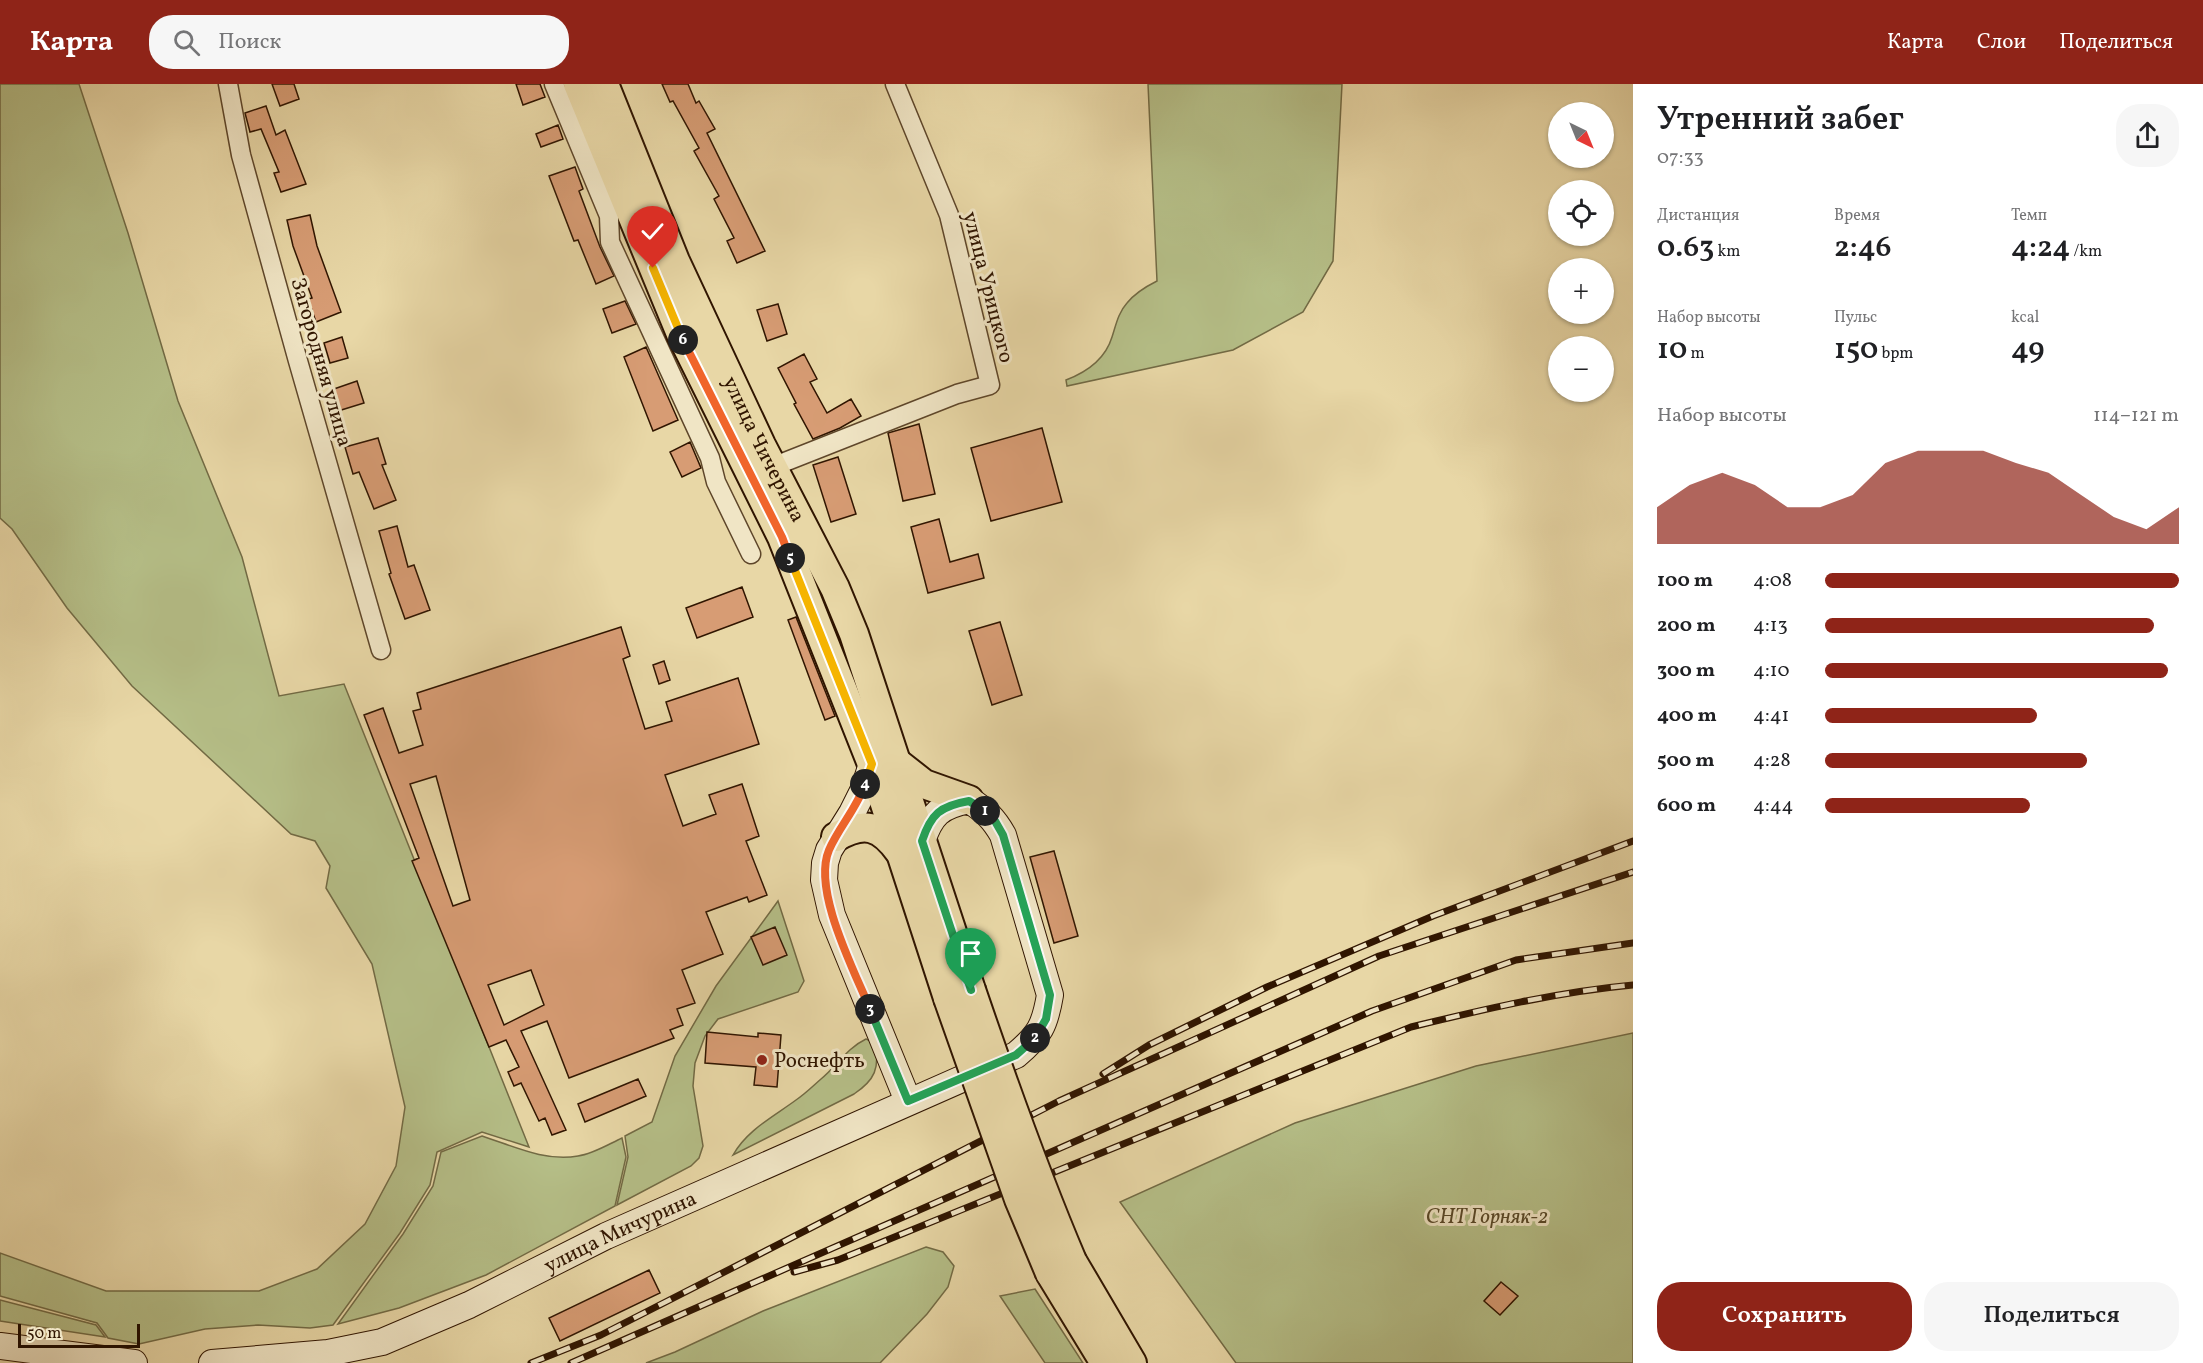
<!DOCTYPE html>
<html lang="ru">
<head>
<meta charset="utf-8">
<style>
  :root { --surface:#fff; --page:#f6f6f6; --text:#202124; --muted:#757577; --accent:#8f2418 }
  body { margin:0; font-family:Vollkorn,serif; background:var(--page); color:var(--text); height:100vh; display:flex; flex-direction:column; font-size:22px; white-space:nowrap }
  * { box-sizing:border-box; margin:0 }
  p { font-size:20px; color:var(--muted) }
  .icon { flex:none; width:33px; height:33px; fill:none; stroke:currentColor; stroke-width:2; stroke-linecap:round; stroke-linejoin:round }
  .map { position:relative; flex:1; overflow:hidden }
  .details { display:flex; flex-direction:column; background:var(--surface); width:570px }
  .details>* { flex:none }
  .needle { width:39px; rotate:137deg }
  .buttons { position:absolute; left:1548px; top:18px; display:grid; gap:12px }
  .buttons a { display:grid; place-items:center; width:66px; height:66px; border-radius:50%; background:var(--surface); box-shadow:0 2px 4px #0004; font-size:30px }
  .scale { position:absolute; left:18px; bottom:15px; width:122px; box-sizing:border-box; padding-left:6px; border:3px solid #301500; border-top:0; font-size:16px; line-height:21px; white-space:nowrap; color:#301500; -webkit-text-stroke:4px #f0e5c5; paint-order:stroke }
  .pin { position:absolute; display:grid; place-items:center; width:51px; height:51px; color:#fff; margin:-62px -26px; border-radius:50% 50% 50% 0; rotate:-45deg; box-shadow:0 0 6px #0007 }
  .pin .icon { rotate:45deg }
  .km { position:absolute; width:30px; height:30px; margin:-15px; border-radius:50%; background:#222; color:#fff; font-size:16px; line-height:30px; text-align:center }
  .round { display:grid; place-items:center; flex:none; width:63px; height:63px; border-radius:24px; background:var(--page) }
  .head { display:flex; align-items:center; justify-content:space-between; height:102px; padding:0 24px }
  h1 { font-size:33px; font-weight:600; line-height:45px }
  .figures { display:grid; grid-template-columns:repeat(3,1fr); gap:9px; height:102px; padding:6px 24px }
  .figures div { display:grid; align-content:center }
  .figures b { font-size:30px; font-weight:600 }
  .figures small { font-size:16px; font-weight:400 }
  .figures p { font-size:16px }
  .chart { height:168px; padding:12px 24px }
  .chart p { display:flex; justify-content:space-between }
  .chart svg { width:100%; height:108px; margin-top:6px; fill:var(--accent); opacity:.7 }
  .button { display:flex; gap:12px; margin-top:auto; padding:12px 24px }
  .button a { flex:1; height:69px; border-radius:24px; background:var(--accent); color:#fff; font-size:24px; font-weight:600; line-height:69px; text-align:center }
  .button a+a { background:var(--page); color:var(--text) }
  ul { padding:0 24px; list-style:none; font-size:20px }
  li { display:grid; grid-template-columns:96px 72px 1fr; align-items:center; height:45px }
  li i { height:15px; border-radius:8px; background:var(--accent) }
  header { display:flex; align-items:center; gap:36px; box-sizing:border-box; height:84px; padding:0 30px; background:var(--accent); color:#fff }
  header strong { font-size:28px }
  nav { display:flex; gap:33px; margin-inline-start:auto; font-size:21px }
  .search { width:420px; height:54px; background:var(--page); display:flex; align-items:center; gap:15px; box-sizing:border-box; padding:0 21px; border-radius:24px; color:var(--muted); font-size:22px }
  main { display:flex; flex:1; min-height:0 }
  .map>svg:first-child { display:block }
  .green { fill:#b5be87; stroke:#726a44; stroke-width:1.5 }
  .building { fill:#d79c74; stroke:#301500; stroke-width:1.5; fill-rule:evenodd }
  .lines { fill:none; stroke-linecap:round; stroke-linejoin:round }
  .minor-casing { stroke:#5e462a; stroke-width:21 }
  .secondary-casing { stroke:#301500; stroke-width:28 }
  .primary-casing { stroke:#301500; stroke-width:32 }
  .minor { stroke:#f0e5c5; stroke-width:18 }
  .secondary { stroke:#f0e5c5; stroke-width:26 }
  .primary { stroke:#e8d7a6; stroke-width:28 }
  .rail-casing { stroke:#301500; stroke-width:7 }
  .rail { stroke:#f0e5c5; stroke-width:4.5; stroke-dasharray:14; stroke-linecap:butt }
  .primary-bridge-casing { stroke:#301500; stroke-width:32; stroke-linecap:butt }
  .primary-bridge { stroke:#e8d7a6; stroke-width:28 }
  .split-1-casing { stroke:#fff; stroke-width:12 }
  .split-2-casing { stroke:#fff; stroke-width:12 }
  .split-3-casing { stroke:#fff; stroke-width:12 }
  .split-4-casing { stroke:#fff; stroke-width:12 }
  .split-5-casing { stroke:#fff; stroke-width:12 }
  .split-6-casing { stroke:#fff; stroke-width:12 }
  .split-7-casing { stroke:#fff; stroke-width:12 }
  .split-1 { stroke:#22a559; stroke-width:8 }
  .split-2 { stroke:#22a559; stroke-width:8 }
  .split-3 { stroke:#22a559; stroke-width:8 }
  .split-4 { stroke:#f0652b; stroke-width:8 }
  .split-5 { stroke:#f5b400; stroke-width:8 }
  .split-6 { stroke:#f0652b; stroke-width:8 }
  .split-7 { stroke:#f5b400; stroke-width:8 }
  .poi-dot { fill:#8f2418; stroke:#f0e5c5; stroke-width:2 }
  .labels { text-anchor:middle; stroke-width:6; stroke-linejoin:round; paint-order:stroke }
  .street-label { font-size:21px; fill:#301500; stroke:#f0e5c5 }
  .poi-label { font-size:21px; fill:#301500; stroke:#f0e5c5; text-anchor:start }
  .park-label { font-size:21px; font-style:italic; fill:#584828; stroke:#f0e5c5 }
</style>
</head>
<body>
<header>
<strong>Карта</strong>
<div class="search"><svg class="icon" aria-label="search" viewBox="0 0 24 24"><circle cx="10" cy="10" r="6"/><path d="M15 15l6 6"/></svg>Поиск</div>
<nav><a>Карта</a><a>Слои</a><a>Поделиться</a></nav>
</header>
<main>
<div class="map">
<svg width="1633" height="1279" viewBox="0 0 1633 1279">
  <rect width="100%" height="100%" fill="#e8d7a6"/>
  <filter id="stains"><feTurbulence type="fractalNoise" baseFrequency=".00333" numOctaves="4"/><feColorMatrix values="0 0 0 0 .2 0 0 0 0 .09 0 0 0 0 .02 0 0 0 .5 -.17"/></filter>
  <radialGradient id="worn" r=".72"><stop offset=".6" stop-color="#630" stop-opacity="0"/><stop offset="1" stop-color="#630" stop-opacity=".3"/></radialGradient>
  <path class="green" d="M0,0H79L128,149L178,317L242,473L279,612L344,600L529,1063L482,1048L437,1068L430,1101L400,1149L333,1241L310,1244L258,1241L205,1245L139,1260L108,1254L97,1239L0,1212V1169L106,1207H259L317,1185L365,1140L396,1082L405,1023L372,880L326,804L330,782L315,757L291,750L132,602L67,524L12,445L0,434Z
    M1148,0H1342L1333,177L1303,228L1233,266L1067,302L1066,296C1087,288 1105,276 1112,253C1116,241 1118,229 1127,219C1135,209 1145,203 1157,197Z
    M778,817L804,897L798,908L718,935L705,952L695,979L693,1002L703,1062L699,1074L691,1082L617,1121L628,1073L625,1052L652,1038L675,972L716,902Z
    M1633,949V1279H1236L1120,1118L1295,1039L1476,982Z
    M866,955L875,959C880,984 875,996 854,1010L733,1071C747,1046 773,1033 796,1016C805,1010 813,1002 821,995C837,982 847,964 866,955Z
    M482,1052C513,1062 545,1078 578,1072C593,1070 609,1060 622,1054L626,1073L615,1122L486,1191L399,1224L338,1240L403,1150L433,1102L441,1068Z
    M926,1163L943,1168L954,1182L948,1203L927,1230L880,1279H646L675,1268L763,1227Z
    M1035,1205L1083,1279H1045L1000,1212Z
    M0,1216L96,1241L105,1253L0,1237Z"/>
  <path class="building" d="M272,0H294L299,15L280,22Z
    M516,0H540L545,13L523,21Z
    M662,0H688L696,19L699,17L715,45L707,49L765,167L737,179L727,157L734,154L714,115L719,112L694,67L699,64L673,17L670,18Z
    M266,22L276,51L285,46L306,100L281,108L274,89L279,88L261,45L250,48L245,29Z
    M558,41L563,55L541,63L536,50Z
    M575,83L583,105L579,107L600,163L614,192L596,200L578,156L574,157L549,92Z
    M310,131L317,162L341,228L316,238L308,215L312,214L293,162L287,136Z
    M625,217L636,240L612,249L603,225Z
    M778,220L787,250L767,257L757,226Z
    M342,253L348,274L330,279L324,259Z
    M646,263L678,336L653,347L624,273Z
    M804,270L817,295L810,298L827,329L851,315L861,332L840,344L813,355L794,320L796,319L778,284Z
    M357,297L364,319L338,327L331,306Z
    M919,340L935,410L903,417L888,349Z
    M1042,344L1062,418L991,437L971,364Z
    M378,354L386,380L382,381L396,416L374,425L359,388L353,390L345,363Z
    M690,358L701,384L682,393L670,368Z
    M838,373L856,430L831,438L813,381Z
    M939,435L950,478L978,470L984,494L928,509L911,443Z
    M397,442L408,483L414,481L430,526L405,535L389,490L391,489L379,447Z
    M742,503L753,533L697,554L686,524Z
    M796,533L835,632L825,636L788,536Z
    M1000,538L1022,611L992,621L969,547Z
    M621,543L630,572L623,575L645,645L672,637L666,618L738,594L759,660L665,691L683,742L716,730L709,711L742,700L759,752L746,757L767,811L749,818L747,813L706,828L723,870L682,886L695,919L677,925L683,941L670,946L674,954L569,994L547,937L521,947L566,1046L552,1051L545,1034L539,1037L521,999L514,1002L508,988L519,983L506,956L489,963L412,777L419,774L364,631L383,624L399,669L423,661L413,627L421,625L417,609ZM436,692L470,816L453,822L410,700ZM531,886L544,921L504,941L488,901Z
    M664,577L670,596L659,600L653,581Z
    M1054,767L1078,852L1054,859L1030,773Z
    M775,843L787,871L763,881L751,853Z
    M707,948L758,953V949L781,951L777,1003L754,1001L756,983L705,979Z
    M638,995L646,1012L585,1038L578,1020Z
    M649,1186L660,1209L560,1257L549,1234Z
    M1501,1198L1518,1212L1500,1231L1484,1217Z"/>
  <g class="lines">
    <g class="minor-casing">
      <path id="minor" d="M228,0L241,71L298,277L381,566
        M554,0L609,132L610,158L710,374L716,398L751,470
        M772,383L957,310L990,301L949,131L895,0"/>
    </g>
    <g class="secondary-casing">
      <g id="secondary">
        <path d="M872,680L864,705L852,729L829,766L825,779L824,796L832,831L908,1017"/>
        <path d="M0,1262L134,1279"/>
        <path id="s1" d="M212,1279L328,1269L382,1258L469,1221L606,1152L1016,971C1040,951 1045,941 1050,911L1003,751C994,735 985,726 969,716C940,722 931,730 922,757"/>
      </g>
    </g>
    <g class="primary-casing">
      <g id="primary">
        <path d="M578,0L681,250L782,453L872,680L948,914"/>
        <path id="s2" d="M604,0L675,177L761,361L835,504L854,550L971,906"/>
        <path d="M896,678L924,700L969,716"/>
        <path d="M836,753C864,737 880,741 899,767"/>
        <path d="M1072,1177L1132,1279"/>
        <path d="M1050,1189L1105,1279"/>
      </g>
    </g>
    <use href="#minor" class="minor"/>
    <use href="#secondary" class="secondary"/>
    <use href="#primary" class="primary"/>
    <g class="rail-casing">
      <path id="rail" d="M1103,990L1149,961L1267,903L1433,832L1633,757
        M794,1188L838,1176L1411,943C1485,925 1557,908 1633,901
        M531,1279L601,1251L1059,1017L1379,872L1633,788
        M571,1279L1372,927L1516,876L1633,859"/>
    </g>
    <use href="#rail" class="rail"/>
    <g class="primary-bridge-casing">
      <path id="primary-bridge" d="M971,906C1002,997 1034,1088 1072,1177
        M948,914L1019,1115L1050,1189"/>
    </g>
    <use href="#primary-bridge" class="primary-bridge"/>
  </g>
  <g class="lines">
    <g class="split-1-casing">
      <path id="split-1" d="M971,906L922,757C931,730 940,722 969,717L985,727"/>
    </g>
    <g class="split-2-casing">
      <path id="split-2" d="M985,727L995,737L1003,751L1050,911L1046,935L1035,954"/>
    </g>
    <g class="split-3-casing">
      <path id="split-3" d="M870,925L908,1017L1016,971L1035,954"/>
    </g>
    <g class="split-4-casing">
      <path id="split-4" d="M865,700C857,724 839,743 829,766C812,806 854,886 870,925"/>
    </g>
    <g class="split-5-casing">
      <path id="split-5" d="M790,474L872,680L865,700"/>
    </g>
    <g class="split-6-casing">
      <path id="split-6" d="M683,256L782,453L790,474"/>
    </g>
    <g class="split-7-casing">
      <path id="split-7" d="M653,184L683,256"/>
    </g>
    <use href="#split-1" class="split-1"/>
    <use href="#split-2" class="split-2"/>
    <use href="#split-3" class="split-3"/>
    <use href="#split-4" class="split-4"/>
    <use href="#split-5" class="split-5"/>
    <use href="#split-6" class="split-6"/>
    <use href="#split-7" class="split-7"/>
  </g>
  <circle class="poi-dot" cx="762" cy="976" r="6"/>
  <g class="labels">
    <g class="street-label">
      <text transform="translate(989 203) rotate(76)" y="7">улица Урицкого</text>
      <text transform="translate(322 278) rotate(74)" y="7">Загородняя улица</text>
      <text dy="7" stroke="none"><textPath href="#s2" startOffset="399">улица Чичерина</textPath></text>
      <text dy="7" stroke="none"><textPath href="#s1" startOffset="434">улица Мичурина</textPath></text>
    </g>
    <g class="poi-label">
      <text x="774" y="983">Роснефть</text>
    </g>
    <g class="park-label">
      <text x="1487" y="1139">СНТ Горняк-2</text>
    </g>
  </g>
  <rect width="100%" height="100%" filter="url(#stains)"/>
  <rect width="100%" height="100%" fill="url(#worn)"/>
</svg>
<div class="buttons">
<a><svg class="needle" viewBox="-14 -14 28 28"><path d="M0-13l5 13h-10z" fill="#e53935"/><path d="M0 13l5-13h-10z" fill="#757577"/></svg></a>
<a><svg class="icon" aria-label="locate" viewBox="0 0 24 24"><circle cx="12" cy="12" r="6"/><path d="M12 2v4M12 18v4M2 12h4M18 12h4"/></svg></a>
<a>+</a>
<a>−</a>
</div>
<div class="scale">50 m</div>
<div class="pin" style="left:971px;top:906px;background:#1e9e55"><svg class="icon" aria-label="arrive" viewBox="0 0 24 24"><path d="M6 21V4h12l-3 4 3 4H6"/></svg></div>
<div class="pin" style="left:653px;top:184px;background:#d93025"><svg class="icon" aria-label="check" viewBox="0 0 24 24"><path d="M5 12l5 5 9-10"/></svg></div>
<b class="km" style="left:985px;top:727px">1</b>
<b class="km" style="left:1035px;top:954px">2</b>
<b class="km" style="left:870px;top:925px">3</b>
<b class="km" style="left:865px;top:700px">4</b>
<b class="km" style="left:790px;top:474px">5</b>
<b class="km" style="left:683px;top:256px">6</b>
</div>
<section class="details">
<div class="head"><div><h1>Утренний забег</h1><p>07:33</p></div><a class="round"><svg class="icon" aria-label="share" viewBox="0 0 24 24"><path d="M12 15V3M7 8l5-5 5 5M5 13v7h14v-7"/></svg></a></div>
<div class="figures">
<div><p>Дистанция</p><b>0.63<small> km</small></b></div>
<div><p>Время</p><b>2:46</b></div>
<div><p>Темп</p><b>4:24<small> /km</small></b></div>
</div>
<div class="figures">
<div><p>Набор высоты</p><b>10<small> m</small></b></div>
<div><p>Пульс</p><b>150<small> bpm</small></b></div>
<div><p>kcal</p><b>49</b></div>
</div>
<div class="chart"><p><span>Набор высоты</span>114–121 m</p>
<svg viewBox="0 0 160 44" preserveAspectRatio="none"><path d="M0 44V29L10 20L20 15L30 20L40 29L50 29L60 24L70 11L80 6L90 6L100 6L110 11L120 15L130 24L140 33L150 38L160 29V44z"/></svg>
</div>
<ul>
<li><b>100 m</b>4:08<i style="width:100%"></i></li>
<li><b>200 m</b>4:13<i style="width:93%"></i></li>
<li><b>300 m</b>4:10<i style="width:97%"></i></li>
<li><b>400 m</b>4:41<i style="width:60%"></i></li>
<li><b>500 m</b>4:28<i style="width:74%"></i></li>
<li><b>600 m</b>4:44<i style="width:58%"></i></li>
</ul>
<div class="button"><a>Сохранить</a><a>Поделиться</a></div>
</section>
</main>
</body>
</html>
